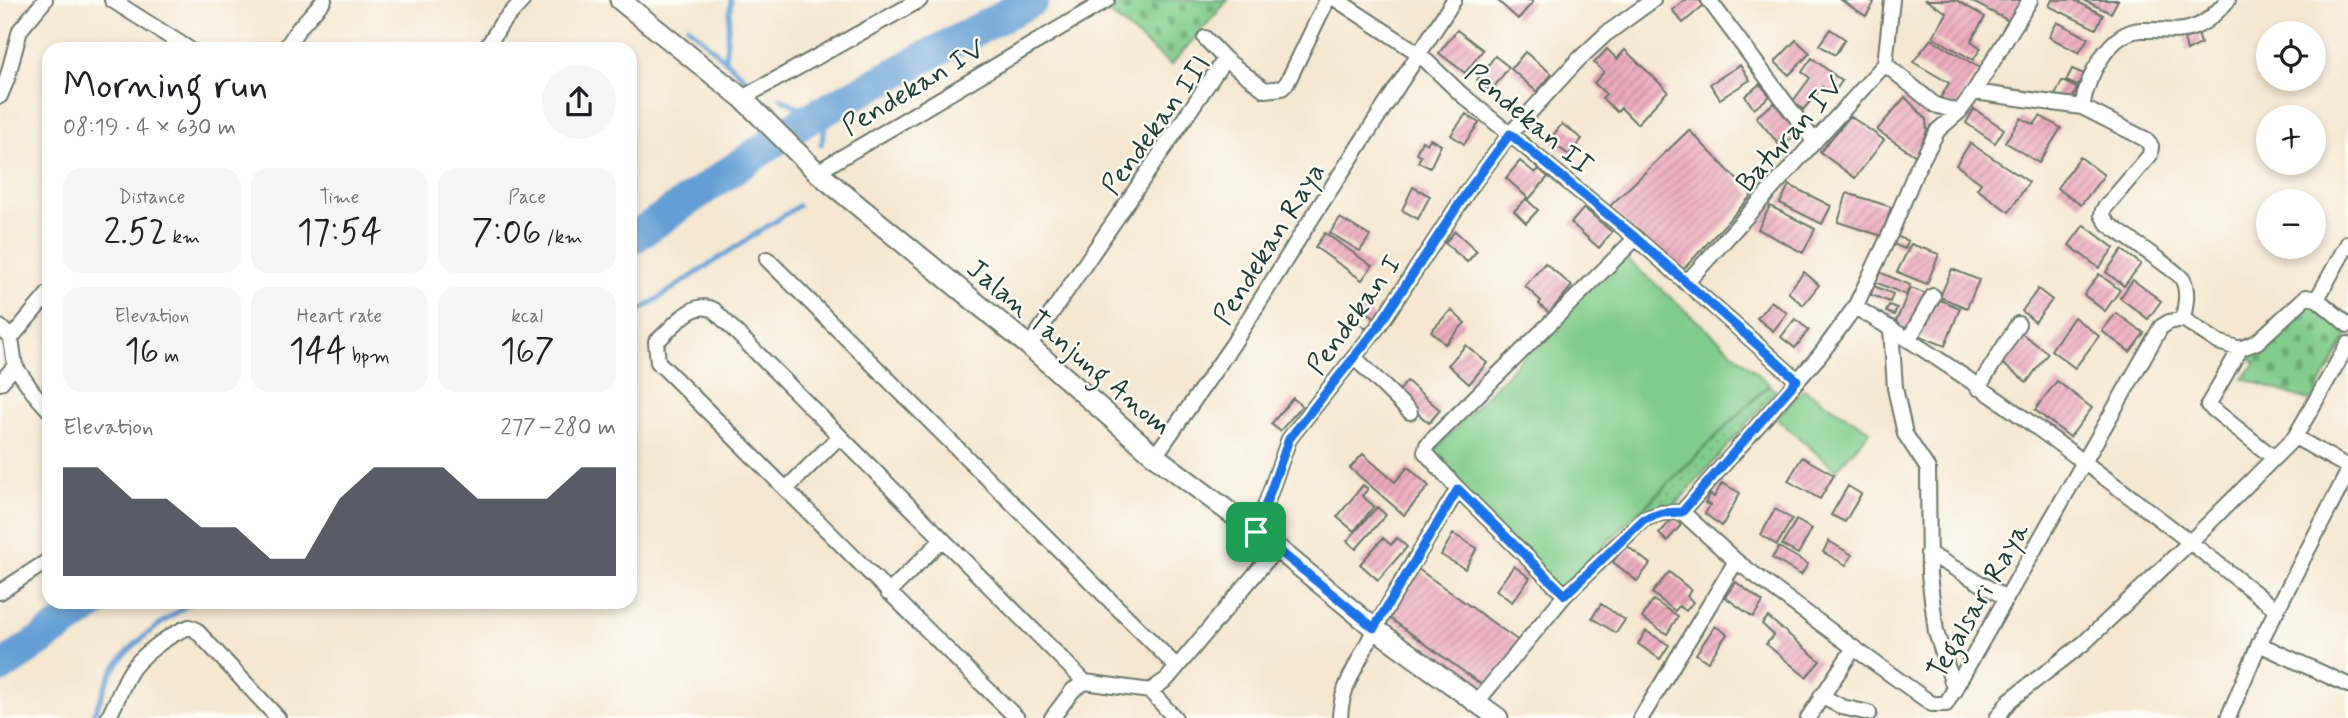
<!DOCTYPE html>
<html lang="en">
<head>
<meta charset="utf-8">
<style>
  :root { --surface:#fff; --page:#f6f6f6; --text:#202124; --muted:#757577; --accent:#111827 }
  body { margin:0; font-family:Mynerve,sans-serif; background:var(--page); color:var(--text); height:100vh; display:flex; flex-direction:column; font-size:26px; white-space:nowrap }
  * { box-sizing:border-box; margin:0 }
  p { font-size:23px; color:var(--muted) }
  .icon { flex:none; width:38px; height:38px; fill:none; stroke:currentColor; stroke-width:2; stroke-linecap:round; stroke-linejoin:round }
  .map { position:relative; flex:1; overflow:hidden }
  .sheet { position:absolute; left:42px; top:42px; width:595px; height:567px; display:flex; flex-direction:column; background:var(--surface); border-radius:21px; box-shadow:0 4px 10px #0003 }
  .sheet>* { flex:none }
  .tools { position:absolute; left:2256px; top:21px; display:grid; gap:14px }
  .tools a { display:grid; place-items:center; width:70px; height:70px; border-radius:50%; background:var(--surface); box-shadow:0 4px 10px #0003; font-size:35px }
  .pin { position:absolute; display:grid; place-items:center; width:60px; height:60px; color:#fff; margin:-30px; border-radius:14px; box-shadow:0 4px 10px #0006 }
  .round { display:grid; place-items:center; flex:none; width:74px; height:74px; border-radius:37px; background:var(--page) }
  .head { display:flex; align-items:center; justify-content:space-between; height:119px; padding:0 21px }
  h1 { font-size:38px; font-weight:600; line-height:52px }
  .metrics { display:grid; grid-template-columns:repeat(3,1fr); gap:10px; height:119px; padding:7px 21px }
  .metrics div { display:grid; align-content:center; border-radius:18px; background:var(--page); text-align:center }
  .metrics b { font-size:35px; font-weight:600 }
  .metrics small { font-size:19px; font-weight:400 }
  .metrics p { font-size:19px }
  .chart { height:196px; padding:14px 21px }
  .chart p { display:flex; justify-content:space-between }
  .chart svg { width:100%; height:126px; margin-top:7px; fill:var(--accent); opacity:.7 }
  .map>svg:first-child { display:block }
  .cemetery { fill:url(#cemetery-stones); stroke:#508560; stroke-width:2 }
  .park { fill:url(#park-dots); stroke:#508560; stroke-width:2 }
  .pitch { fill:#82cd8b; stroke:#508560; stroke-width:2 }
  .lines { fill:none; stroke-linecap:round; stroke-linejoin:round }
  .stream { stroke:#649fd4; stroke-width:5 }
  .river { stroke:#649fd4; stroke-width:32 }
  .building { fill:url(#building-hatch) }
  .street-casing { stroke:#6a786b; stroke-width:18 }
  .secondary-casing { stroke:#6a786b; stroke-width:23 }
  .street { stroke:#fff; stroke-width:14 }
  .secondary { stroke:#fff; stroke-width:19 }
  .route-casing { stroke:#fff; stroke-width:14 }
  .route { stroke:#1a73e8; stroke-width:9 }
  .labels { text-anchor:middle; stroke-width:5; stroke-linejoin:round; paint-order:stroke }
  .street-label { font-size:28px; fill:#1f3d34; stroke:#fdfcf7 }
</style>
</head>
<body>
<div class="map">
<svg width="2348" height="718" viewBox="0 0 2348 718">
  <defs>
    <pattern id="cemetery-stones" width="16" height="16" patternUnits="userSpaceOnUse" patternTransform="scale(1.75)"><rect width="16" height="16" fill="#82cd8b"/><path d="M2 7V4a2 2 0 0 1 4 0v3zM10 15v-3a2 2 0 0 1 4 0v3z" fill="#6aa872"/></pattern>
    <pattern id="park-dots" width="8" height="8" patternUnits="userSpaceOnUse" patternTransform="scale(1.75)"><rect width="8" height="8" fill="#82cd8b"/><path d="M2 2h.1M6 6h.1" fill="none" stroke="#6aa872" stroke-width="1.8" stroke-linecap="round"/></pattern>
    <pattern id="building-hatch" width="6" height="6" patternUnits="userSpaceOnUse" patternTransform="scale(1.75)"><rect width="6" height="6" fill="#edaabf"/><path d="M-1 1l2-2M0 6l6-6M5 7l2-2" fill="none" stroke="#bf8c9c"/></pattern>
  </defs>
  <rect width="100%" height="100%" fill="#fdfcf7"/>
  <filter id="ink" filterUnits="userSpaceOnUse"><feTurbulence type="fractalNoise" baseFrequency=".0143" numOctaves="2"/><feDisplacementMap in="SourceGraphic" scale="14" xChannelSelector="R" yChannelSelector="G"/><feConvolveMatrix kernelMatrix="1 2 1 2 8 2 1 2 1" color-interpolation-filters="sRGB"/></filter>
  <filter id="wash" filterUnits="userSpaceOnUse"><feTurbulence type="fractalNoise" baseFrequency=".00686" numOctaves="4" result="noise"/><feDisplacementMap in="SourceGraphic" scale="28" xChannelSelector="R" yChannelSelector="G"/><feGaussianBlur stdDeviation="1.57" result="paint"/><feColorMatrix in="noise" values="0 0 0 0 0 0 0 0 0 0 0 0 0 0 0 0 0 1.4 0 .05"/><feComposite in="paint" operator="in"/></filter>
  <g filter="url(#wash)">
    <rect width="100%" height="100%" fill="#f5e7d0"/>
    <path class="cemetery" d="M1128,0H1228L1171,65L1108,12Z
      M2315,303L2348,332V335L2311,401L2243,378L2256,363L2246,355L2304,305Z"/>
    <path class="park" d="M1769,385L1776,391L1676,504L1639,513Z"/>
    <path class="pitch" d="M1621,254L1769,384L1558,591L1424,461Z
      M1804,389L1870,431L1836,470L1776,418Z"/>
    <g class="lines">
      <path class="stream" d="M688,26L747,80
        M725,60L731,0
        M781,98L814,116
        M821,145L829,108
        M630,317L798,206
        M91,718C101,703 104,684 114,669C133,640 165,621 192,602"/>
      <path class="river" d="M630,240L801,123L1033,0
        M0,668L97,602"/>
    </g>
    <g id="blocks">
      <path class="building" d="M1497,0H1530L1533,2L1518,19Z
        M1684,0H1699L1704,5L1683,23L1672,10Z
        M1841,0H1868L1874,3L1866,16Z
        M1926,0H1956L1985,17L1971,41L1981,48L1973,60L1933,37L1947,13Z
        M1969,0H2025L2011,22Z
        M2052,0H2074L2103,15L2096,29L2049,6Z
        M2083,0H2118L2111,13Z
        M2057,22L2088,38L2079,53L2049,37Z
        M1830,29L1845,39L1835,55L1819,45Z
        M1457,30L1483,50L1465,73L1439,53Z
        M2198,33L2201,44L2187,51L2184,39Z
        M1931,39L1980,68L1954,108L1940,99L1949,83L1913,62Z
        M1796,40L1810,53L1789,75L1775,62Z
        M1607,49L1617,59L1625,50L1668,91L1637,124L1621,108L1617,112L1602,98L1606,94L1594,83L1604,72L1594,63Z
        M1525,52L1552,74L1537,92L1511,69Z
        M1495,56L1509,67L1491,91L1477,80Z
        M1812,58L1842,81L1832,95L1822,87L1803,110L1793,101L1810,78L1802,72Z
        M1740,65L1750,80L1720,99L1710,84Z
        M2072,69L2084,74L2078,86L2066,81Z
        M2062,81L2077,88L2070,104L2055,95Z
        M1760,84L1770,96L1754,109L1745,96Z
        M1905,97L1926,119L1927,131L1916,156L1877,130Z
        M1774,103L1799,133L1781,147L1756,117Z
        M1974,109L2004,129L1995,143L1966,123Z
        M1466,114L1479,123L1464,144L1451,135Z
        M1850,116L1884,140L1855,178L1820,152Z
        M2040,116L2061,128L2039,163L2005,142L2021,118L2034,125Z
        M1562,124L1582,139L1569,155L1549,140Z
        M1689,130L1752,195L1679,274L1609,207Z
        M1430,139L1441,145L1430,168L1418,162L1421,156L1416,153L1422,141L1427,144Z
        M1970,143L2029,182L2009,212L1977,189L1981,183L1956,165Z
        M2080,157L2104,175L2081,205L2057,188Z
        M1520,161L1535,173L1539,169L1548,177L1529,199L1506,178Z
        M1789,185L1831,206L1822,224L1780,203Z
        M1413,187L1430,196L1418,219L1402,210Z
        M1847,193L1891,207L1882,236L1838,222Z
        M1526,199L1538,210L1526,223L1514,211Z
        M1770,206L1815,229L1803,253L1758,229Z
        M1584,208L1612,232L1599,248L1571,223Z
        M1340,218L1370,236L1360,251L1330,233Z
        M2084,225L2114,248L2099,268L2069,245Z
        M1455,231L1477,251L1467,262L1445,243Z
        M1325,233L1372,266L1362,280L1315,247Z
        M1896,236L1908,241L1905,249L1893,244Z
        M1911,244L1939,254L1927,284L1897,272Z
        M2122,250L2141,264L2124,286L2106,272Z
        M1545,263L1572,286L1549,313L1539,304L1541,301L1525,286Z
        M1952,269L1979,280L1967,308L1940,297Z
        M1804,272L1819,285L1803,305L1788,292Z
        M1879,272L1910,285L1906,295L1875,282Z
        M2099,274L2120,290L2105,311L2084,295Z
        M2133,280L2161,301L2148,319L2120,298Z
        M1874,286L1893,294L1890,302L1871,295Z
        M1910,288L1927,294L1913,331L1895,324Z
        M2038,289L2052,300L2035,322L2022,311Z
        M1933,297L1960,308L1945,346L1918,335Z
        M1771,301L1787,313L1773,331L1757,318Z
        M1889,305L1897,308L1894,315L1886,312Z
        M1363,308L1375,318L1366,329L1354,318Z
        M1451,310L1465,323L1445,344L1431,331Z
        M2116,313L2144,333L2130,352L2102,331Z
        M2074,317L2099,336L2075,368L2051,350Z
        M1795,319L1809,330L1795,348L1781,337Z
        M2017,330L2048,353L2027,382L1996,359Z
        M1466,345L1487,363L1469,384L1448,365Z
        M1407,381L1440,410L1429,423L1396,395Z
        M2057,381L2092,408L2070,437L2035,410Z
        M1293,398L1302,406L1280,431L1271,424Z
        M1363,454L1395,482L1408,467L1429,486L1404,515L1350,468Z
        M1802,457L1834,475L1820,499L1788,481Z
        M1722,483L1740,493L1722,526L1705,514L1710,505L1705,503L1710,494L1714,497Z
        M1363,485L1368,489L1362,496L1374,506L1354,531L1337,517Z
        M1848,486L1861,494L1845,522L1831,515Z
        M1377,507L1386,515L1356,549L1347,541Z
        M1775,509L1792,519L1777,545L1761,535Z
        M1673,518L1681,525L1667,541L1659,534Z
        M1796,520L1812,529L1798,554L1782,545Z
        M1453,534L1477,548L1465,569L1441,555Z
        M1383,538L1391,545L1397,538L1407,547L1378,580L1360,564Z
        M1829,541L1852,555L1846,565L1823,552Z
        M1626,545L1650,564L1637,581L1613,562Z
        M1779,547L1808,564L1801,575L1772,558Z
        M1514,566L1530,578L1512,602L1496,590Z
        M1418,569L1520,642L1485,687L1384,614Z
        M1669,572L1691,590L1687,596L1693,602L1686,611L1679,606L1675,611L1652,593Z
        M1736,582L1763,602L1753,617L1725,597Z
        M1653,600L1678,616L1667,634L1642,618Z
        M1601,604L1625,620L1616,633L1592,618Z
        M1768,617L1820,661L1806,677L1766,644L1774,635L1762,624Z
        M1715,626L1727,634L1708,662L1696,654Z
        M1646,631L1669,645L1660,659L1638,644Z"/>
    </g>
  </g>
  <g filter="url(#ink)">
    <use href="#blocks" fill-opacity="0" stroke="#6a786b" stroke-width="2"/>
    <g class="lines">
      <g class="street-casing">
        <path id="street" d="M112,0L189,49
          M1337,0L1418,53L1461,94L1636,238L1797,380
          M1709,0L1814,141
          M1205,38L1225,59
          M285,49L299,28L324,0
          M486,49L501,24L523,0
          M1885,64L1935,105L1959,112
          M1974,92L2082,107
          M0,96L7,79L20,30L45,0
          M742,98L920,0
          M817,172L1107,0
          M1636,238L1427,445L1425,452L1458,489L1565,595L1644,519L1662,513L1682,512
          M767,259L1177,667
          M1686,283L1885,64L1892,0
          M2317,299L2348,243
          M1855,307C1972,376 2082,460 2190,542L2295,437L2348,344
          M2183,319C2185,307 2189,292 2183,280C2180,273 2119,232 2108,224L2102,215L2103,210L2150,155L2151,146L2145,139L2082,107C2087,78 2108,32 2141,30C2159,29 2177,34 2195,27C2208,22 2219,10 2228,0
          M2183,319L2218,342L2240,349L2257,342L2306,297L2317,299L2348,325
          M0,327L11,338L15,366L33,392L49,410
          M1891,328L1895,388L1905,434L1928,469L1929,575L1936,632L1955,691
          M11,338L49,293
          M1909,339L1933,296
          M1029,346L1225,59L1265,90L1282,88L1287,83L1327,0
          M2240,349L2208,405L2274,458
          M1355,358L1410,412
          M0,383L15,366
          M1978,388L2018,324
          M2295,437L2348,467
          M1155,456L1233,344L1306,227L1454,0
          M787,488L839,437
          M1256,532L1289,439L1378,327L1467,192L1510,134L1577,61L1606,34L1653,0
          M1928,553L2006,598
          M1736,561L1854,648
          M0,592L49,560
          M888,593L942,540
          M2259,644L2348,685
          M1150,691L1175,718
          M1821,696L1842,707L1869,713
          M1476,703L1565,595
          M108,718C116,704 121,688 129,674C139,656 170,634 189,627L195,629L278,718
          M1017,718C896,601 778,480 658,362L656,342C672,329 692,298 714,310L1085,682
          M1052,718L1073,690L1085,682L1150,691L1167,679L1277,548
          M1340,718C1341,689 1353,673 1365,648C1393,593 1426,542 1458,489
          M1641,718L1736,561L1682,512L1820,355L1855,307L1891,232L1916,171L1938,130L1959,112L1974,92L2030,0
          M1808,718L1854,648L1932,704H1946L2161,327L2169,322L2183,319
          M1997,718L2010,700L2084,643L2190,542L2277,610
          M2228,718L2259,644L2348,472"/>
      </g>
      <g class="secondary-casing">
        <path id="secondary" d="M620,0L742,98L817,172L1029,346L1155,456L1277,548L1374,628L1498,718"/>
      </g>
      <use href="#street" class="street"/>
      <use href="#secondary" class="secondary"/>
    </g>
  </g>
  <g class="lines" filter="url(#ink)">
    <g class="route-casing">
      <path id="route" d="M1510,134L1636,238L1797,380L1682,512L1662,513L1644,519L1565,595L1458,489L1374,628L1256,532L1289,439L1378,327L1467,192Z"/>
    </g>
    <use href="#route" class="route"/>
  </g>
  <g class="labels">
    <g class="street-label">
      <text transform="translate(913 86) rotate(-31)" y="10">Pendekan IV</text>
      <text transform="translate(1530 118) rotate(40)" y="10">Pendekan II</text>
      <text transform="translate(1155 124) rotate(-54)" y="10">Pendekan III</text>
      <text transform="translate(1789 133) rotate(-48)" y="10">Baturan IV</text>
      <text transform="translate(1268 243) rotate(-58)" y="10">Pendekan Raya</text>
      <text transform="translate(1353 314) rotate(-54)" y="10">Pendekan I</text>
      <text transform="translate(1070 346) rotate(40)" y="10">Jalan Tanjung Anom</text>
      <text transform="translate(1977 600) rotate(-60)" y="10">Tegalsari Raya</text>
    </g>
  </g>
</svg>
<div class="tools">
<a><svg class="icon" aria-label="locate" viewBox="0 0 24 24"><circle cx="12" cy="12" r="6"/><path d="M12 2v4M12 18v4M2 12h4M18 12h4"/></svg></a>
<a>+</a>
<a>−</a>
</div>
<div class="pin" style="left:1256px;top:532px;background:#1e9e55"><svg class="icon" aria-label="arrive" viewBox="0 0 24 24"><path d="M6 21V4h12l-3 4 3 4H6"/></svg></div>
<section class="sheet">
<div class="head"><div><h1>Morning run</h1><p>08:19 · 4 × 630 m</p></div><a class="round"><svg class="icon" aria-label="share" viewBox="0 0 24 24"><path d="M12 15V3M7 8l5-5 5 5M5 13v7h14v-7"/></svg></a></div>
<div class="metrics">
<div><p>Distance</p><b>2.52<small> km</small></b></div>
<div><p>Time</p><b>17:54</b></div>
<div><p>Pace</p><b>7:06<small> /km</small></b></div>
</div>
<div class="metrics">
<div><p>Elevation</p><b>16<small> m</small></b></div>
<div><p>Heart rate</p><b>144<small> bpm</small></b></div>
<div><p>kcal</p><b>167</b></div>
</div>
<div class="chart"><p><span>Elevation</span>277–280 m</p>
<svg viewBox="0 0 160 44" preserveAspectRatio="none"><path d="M0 44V6L10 6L20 17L30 17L40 27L50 27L60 38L70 38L80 17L90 6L100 6L110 6L120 17L130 17L140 17L150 6L160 6V44z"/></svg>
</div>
</section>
</div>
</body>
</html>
